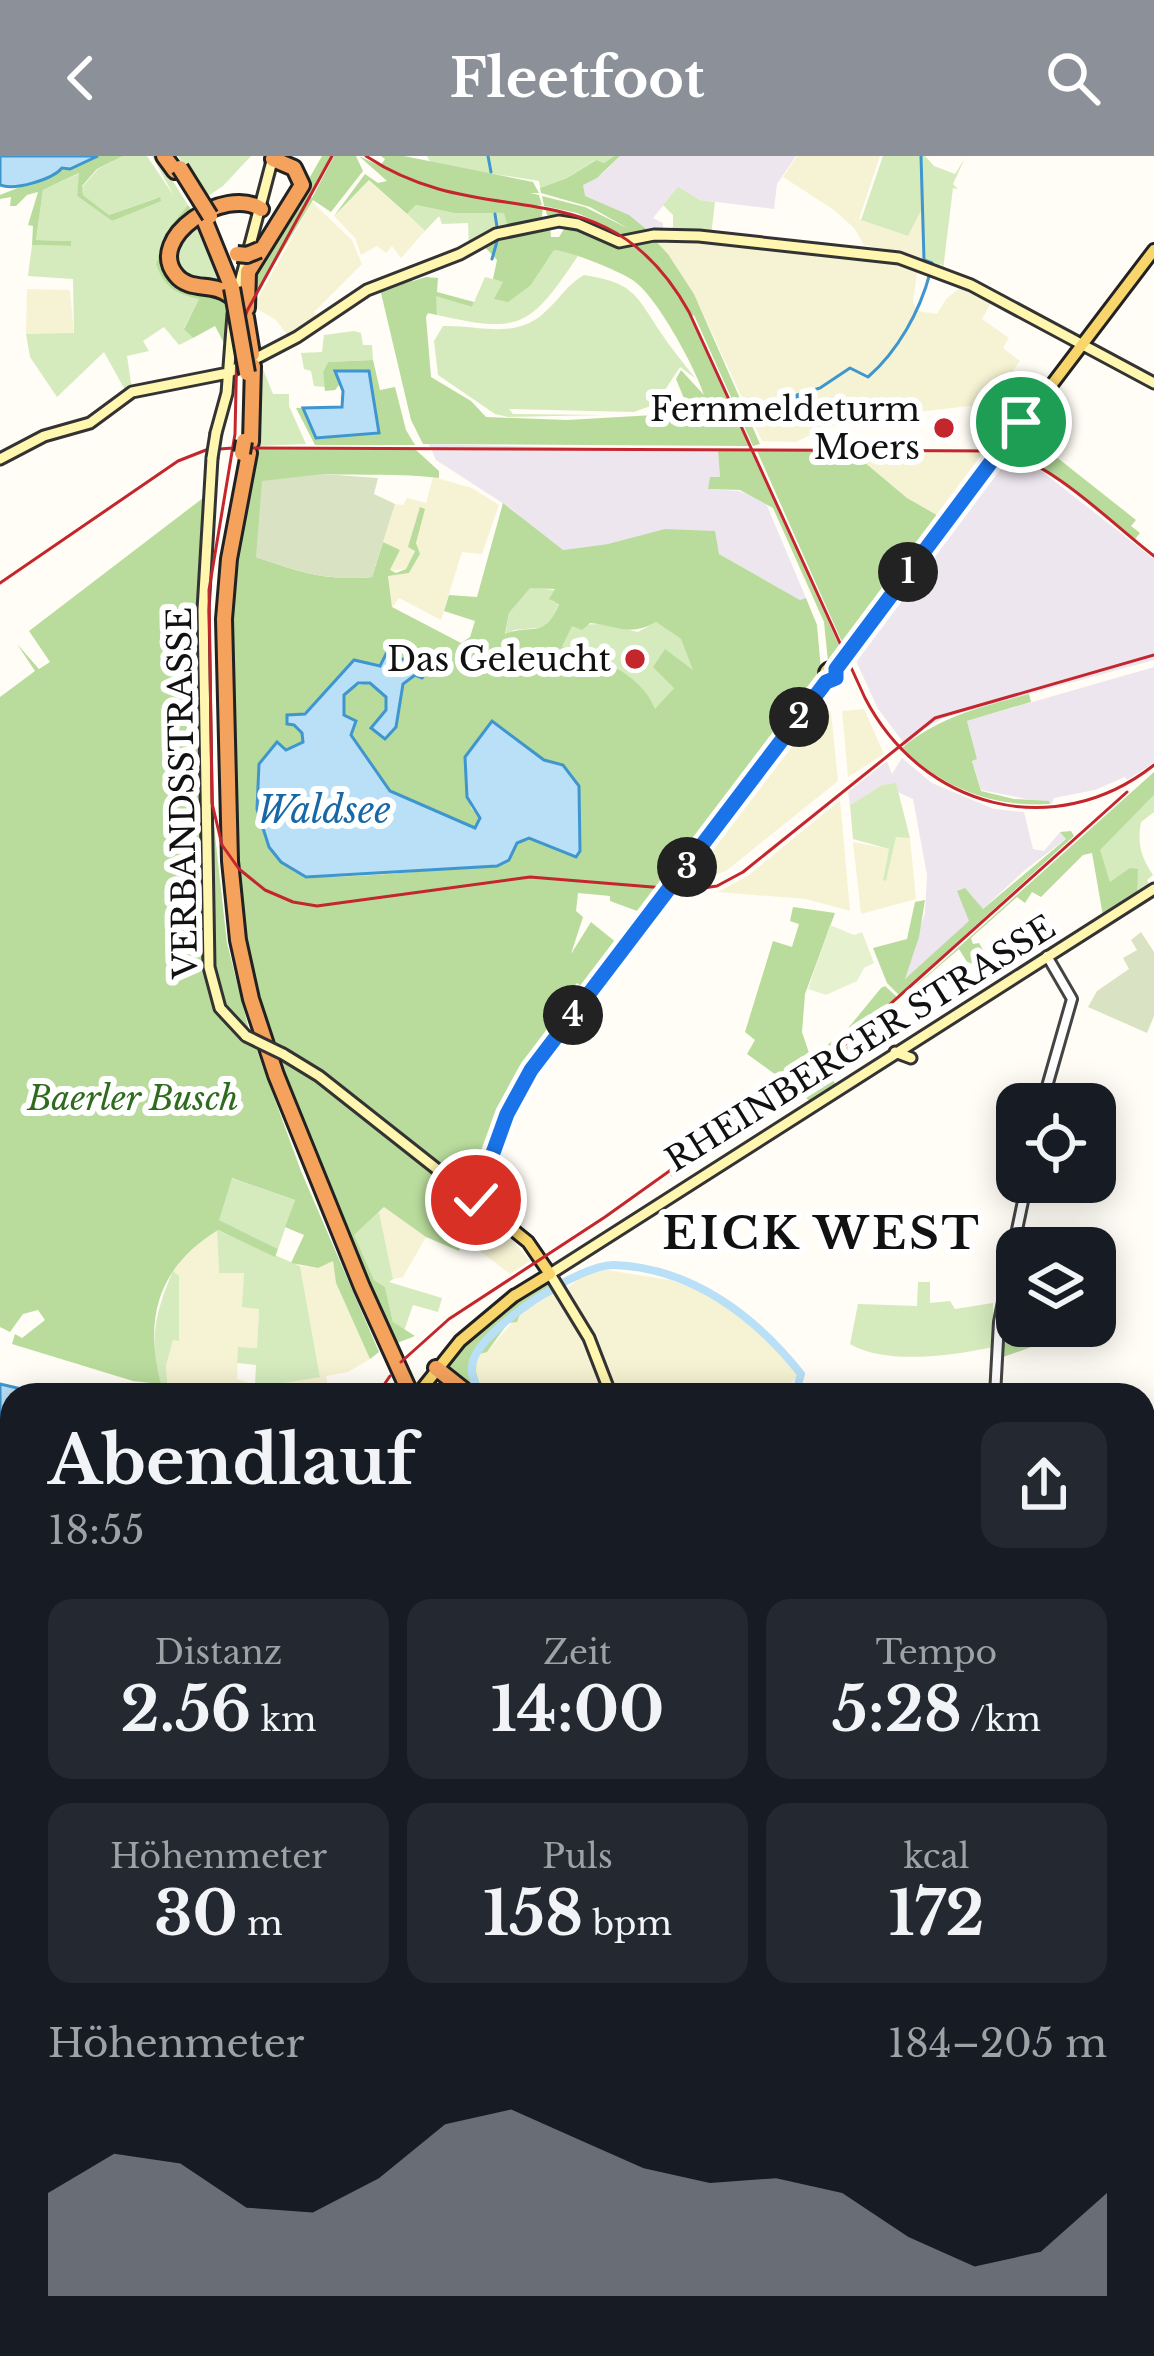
<!DOCTYPE html>
<html lang="de">
<head>
<meta charset="utf-8">
<style>
  :root { --surface:#171b24; --page:#242831; --text:#f1f3f6; --muted:#9ea1a6; --accent:#8c9099 }
  body { margin:0; font-family:"Libre Baskerville",serif; background:var(--page); color:var(--text); height:100vh; display:flex; flex-direction:column; font-size:45px; white-space:nowrap }
  * { box-sizing:border-box; margin:0 }
  p { font-size:39px; color:var(--muted) }
  .icon { flex:none; width:66px; height:66px; fill:none; stroke:currentColor; stroke-width:2; stroke-linecap:round; stroke-linejoin:round }
  .map { position:relative; flex:1; overflow:hidden }
  .panel { position:absolute; left:0px; top:1227px; width:1155px; height:975px; display:flex; flex-direction:column; background:var(--surface); border-radius:36px 36px 0 0; box-shadow:0 6px 30px #0003 }
  .panel>* { flex:none }
  .buttons { position:absolute; left:996px; top:927px; display:grid; gap:24px }
  .buttons a { display:grid; place-items:center; width:120px; height:120px; border-radius:24px; background:var(--surface); box-shadow:0 6px 30px #0003; font-size:60px }
  .pin { position:absolute; display:grid; place-items:center; width:102px; height:102px; color:#fff; margin:-51px; border:6px solid #fff; border-radius:50%; box-shadow:0 3px 12px #0007 }
  .km { position:absolute; width:60px; height:60px; margin:-30px; border-radius:50%; background:#222; color:#fff; font-size:33px; line-height:60px; text-align:center }
  .round { display:grid; place-items:center; flex:none; width:126px; height:126px; border-radius:24px; background:var(--page) }
  .summary { display:flex; align-items:center; justify-content:space-between; height:204px; padding:0 48px }
  h1 { font-size:66px; font-weight:700; line-height:90px }
  .figures { display:grid; grid-template-columns:repeat(3,1fr); gap:18px; height:204px; padding:12px 48px }
  .figures div { display:grid; align-content:center; border-radius:24px; background:var(--page); text-align:center }
  .figures b { font-size:60px; font-weight:700 }
  .figures small { font-size:33px; font-weight:400 }
  .figures p { font-size:33px }
  .chart { height:336px; padding:24px 48px }
  .chart p { display:flex; justify-content:space-between }
  .chart svg { width:100%; height:216px; margin-top:12px; fill:var(--accent); opacity:.7 }
  header { display:flex; justify-content:space-between; align-items:center; height:156px; padding:0 48px; background:var(--accent); color:#fff; font-size:54px; font-weight:700 }
  .map>svg:first-child { display:block }
  .industrial { fill:#eee6ef }
  .farmland { fill:#f6f3d4 }
  .green { fill:#d5ebbd }
  .forest { fill:#b9dc9c; fill-rule:evenodd }
  .cemetery { fill:#d9e3c4 }
  .pitch { fill:#e6f2cf }
  .water { fill:#b9e0f7; stroke:#3f96cf; stroke-width:3 }
  .lines { fill:none; stroke-linecap:round; stroke-linejoin:round }
  .stream { stroke:#3f96cf; stroke-width:3 }
  .canal { stroke:#b9e0f7; stroke-width:6 }
  .river { stroke:#b9e0f7; stroke-width:8 }
  .tertiary-casing { stroke:#444; stroke-width:14 }
  .secondary-casing { stroke:#333; stroke-width:15 }
  .primary-casing { stroke:#222; stroke-width:16 }
  .motorway-casing { stroke:#222; stroke-width:20 }
  .tertiary { stroke:#fff; stroke-width:8 }
  .secondary { stroke:#fff6b0; stroke-width:9 }
  .primary { stroke:#f9d66b; stroke-width:10 }
  .motorway { stroke:#f5a25d; stroke-width:14 }
  .rail { stroke:#c4262e; stroke-width:3 }
  .secondary-bridge-casing { stroke:#333; stroke-width:15; stroke-linecap:butt }
  .motorway-bridge-casing { stroke:#222; stroke-width:20; stroke-linecap:butt }
  .secondary-bridge { stroke:#fff6b0; stroke-width:9 }
  .motorway-bridge { stroke:#f5a25d; stroke-width:14 }
  .route-casing { stroke:#fff; stroke-width:24 }
  .route { stroke:#1a73e8; stroke-width:15 }
  .poi-dot { fill:#c4262e; stroke:#fff; stroke-width:4.5 }
  .labels { text-anchor:middle; stroke-width:12; stroke-linejoin:round; paint-order:stroke }
  .poi-label { font-size:33px; fill:#111; stroke:#fff; text-anchor:end }
  .street-label { font-size:33px; fill:#111; stroke:#fff }
  .park-label { font-size:33px; font-style:italic; fill:#2f6b1f; stroke:#fff }
  .water-label { font-size:36px; font-style:italic; fill:#1768a6; stroke:#fff }
  .district-label { font-size:45px; font-weight:bold; letter-spacing:3px; fill:#111; stroke:#fff }
</style>
</head>
<body>
<header><svg class="icon" aria-label="back" viewBox="0 0 24 24"><path d="M15 5l-7 7 7 7"/></svg>Fleetfoot<svg class="icon" aria-label="search" viewBox="0 0 24 24"><circle cx="10" cy="10" r="6"/><path d="M15 15l6 6"/></svg></header>
<div class="map">
<svg width="1154" height="2200" viewBox="0 0 1154 2200">
  <rect width="100%" height="100%" fill="#fffdf5"/>
  <path class="industrial" d="M620,0H796L777,28L774,53L700,44L678,32L653,62L663,67V76L651,77L584,40L582,29L602,18Z
    M429,288L718,295L720,321L708,333L739,335L765,345L806,442L800,444L719,398L608,388L563,394L552,389L513,354L436,304Z
    M1018,302L1039,313L1154,403V504L946,561L923,573L906,590L878,553L852,496L996,308Z
    M1154,511V606L1146,612L1127,624L1125,621L1095,634L1054,642L1052,648L981,634L972,604L977,603L967,565Z
    M902,602L932,627L994,653L1024,656L1033,693L1044,695L1060,676L1067,682L1025,714L907,823L904,820L925,757L927,719L913,643L882,629L850,649L848,636L887,605L892,618Z"/>
  <path class="farmland" d="M797,0H880L859,63L908,80L921,55L923,103L864,89L854,72L834,54L783,21Z
    M369,24L425,75L401,102L392,90L386,97L377,90L361,99L355,82L334,60Z
    M312,46L352,84L362,108L314,156L318,163L290,182L276,164L257,153L256,146Z
    M651,80L865,97L918,110L913,146L917,155L937,158L946,143L960,132L991,147L982,163L1009,182L1003,192L1020,205L985,253L969,250L901,258L827,271L796,286L762,285L694,138L668,98Z
    M27,133L70,134L74,178H26Z
    M851,295H977L997,296L975,317L944,363L907,342Z
    M433,321L472,332L499,349L482,398L462,396L441,464L399,442L392,452L388,419L409,417L419,398L416,387L409,391L415,394L406,413L390,415L400,394L383,386L395,348L403,349L407,342L426,347Z
    M864,553L884,598L848,621L842,555Z
    M831,556L838,625L726,715L696,726L691,723L796,578L813,559Z
    M840,644L850,755L806,743L718,736L749,719Z
    M896,680L910,682L916,743L861,758L853,686L889,693L883,723L886,724Z
    M473,1050L496,1065L530,1105L510,1118L463,1082Z
    M384,1051L426,1081L403,1121L393,1123L379,1056Z
    M217,1074L219,1116L244,1117L259,1152L257,1192L238,1191L237,1223L262,1231L231,1239H168L166,1210L173,1183L179,1184V1121L173,1115L190,1091Z
    M333,1103L336,1127L370,1203L348,1216L326,1220L329,1239H279L284,1227L320,1220L300,1110L318,1112Z
    M607,1114L670,1124L717,1141L734,1152L764,1177L799,1219L788,1231L789,1239H616L601,1194L567,1132L588,1116Z
    M556,1136L586,1188L606,1239H486L476,1216L477,1199L487,1196L521,1156Z"/>
  <path class="green" d="M123,0H147L174,40L152,0H157L188,49L161,87L199,143L184,172L193,182L179,189L164,171L143,185L149,195L127,200L132,233L125,234L104,196L57,241L30,201L26,178L74,177L73,123L28,120L32,89L71,90V85L36,84L43,34L80,17L77,40L112,65L159,41L109,59L83,39L82,31L98,13Z
    M178,0H251L223,30L205,42Z
    M427,0H614L604,7L595,4L567,22L540,32L539,25L444,10L430,6Z
    M883,0H925L934,10L955,18L965,2L953,28L958,33L953,32L943,114L941,107L939,111L923,105L921,55L908,80L861,64Z
    M678,31L700,44L715,46L711,79L668,77L673,71V59L663,49Z
    M416,49L454,57L505,56L508,72L469,93L468,67L442,68L439,60L425,75L407,58Z
    M199,65L230,137L175,126L171,85Z
    M554,94L569,95L578,100C530,171 521,178 437,159L435,139L472,151L485,121L504,126L501,134L531,129Z
    M584,119C631,127 634,135 659,174C670,191 683,206 695,222L680,211L656,248L634,256L509,253L513,258L604,259L508,261L495,258L438,219L434,185L443,170C481,169 518,185 548,153C561,141 568,128 584,119Z
    M354,175L361,177L363,189H372L373,204L328,206L323,216L325,231L314,230L311,215L304,213L301,197L322,196L324,179Z
    M259,203L273,238H289V250L306,288L257,290Z
    M530,431L568,436L552,446L560,445L548,471L514,474L505,481L509,457Z
    M656,466L681,483L695,517L664,494L674,532L655,554L641,532L562,491L572,469L601,468L638,476Z
    M896,627L910,682L896,681L886,725L883,724L889,693L853,683L850,649L882,629Z
    M1154,639V656L1141,666C1137,688 1141,701 1153,719L1147,724L1151,731L1137,740L1110,726L1099,694Z
    M231,1022L295,1044L278,1093L218,1064Z
    M379,1056L393,1123L389,1126L442,1142L438,1156L413,1149L404,1175L393,1166L385,1131L374,1124L353,1079Z
    M217,1074L300,1110L320,1221L284,1227V1237L279,1239H230L259,1231L255,1229L256,1209L237,1207L238,1191L257,1192L259,1153L242,1151L244,1117H219Z
    M173,1115L179,1120V1185L173,1184L166,1210L168,1239H161C150,1188 152,1163 173,1115Z
    M918,1126H930V1147L950,1145L955,1153L993,1147V1191C953,1200 885,1209 850,1188L858,1148L917,1150Z"/>
  <path class="forest" d="M98,0H123L97,13L82,30L83,39L109,59L160,41L161,45L112,65L77,40L79,17L43,34L36,84L71,85V90L32,89L33,70L28,69L38,36L27,39L16,50H10L11,41L0,43V39Z
    M282,0L302,7L310,21L322,0H331L309,39L312,42L334,0H356L363,15L331,56L313,44L249,150L248,127L307,35L302,14Z
    M359,0L380,10L385,3L381,0H404L533,26L539,37H530L539,39L542,49L537,50L543,52L541,66L508,72L504,57H454L416,49L407,58L369,24L334,60L365,18L378,27L387,25Z
    M614,0H620L597,22L583,29L585,40L629,59L651,77L626,83L547,59L545,52L606,70L577,57L544,50L542,40L585,51L629,73L590,51L541,37L540,32L567,22L596,4L604,7Z
    M188,49L195,59L171,85L175,126L229,142L225,189L215,170L193,182L184,173L199,143C174,137 165,132 156,108L170,71Z
    M550,67L551,81H559L568,67L613,87L651,80L668,98L694,138L760,288L753,290L694,159L690,161L749,290L423,288L411,264L381,137L383,130L407,119L413,125L426,121L438,122L437,136L474,146L472,151L436,140L437,159L428,157L426,161L431,221L471,245L486,261L567,264L690,257L676,223L681,214L704,239C696,213 657,141 634,125C620,115 570,95 554,94L531,129L508,146L494,143L503,126L493,123L497,104L482,88L491,82Z
    M373,204L380,234L395,231L406,274L415,289H315L296,252H303L316,282L379,277L369,215L336,216L340,228L335,234L325,235L323,216L328,206Z
    M1021,273L1136,364L1131,370L1140,377L1135,383L1047,315L1007,293Z
    M254,293L416,294L439,315V322C400,317 362,320 323,318L256,401C300,416 325,425 372,421L383,386L400,394L390,414L396,417L406,413L415,395L408,391L420,351L425,353L416,387L420,398L409,417L388,420L392,451L461,487L470,481L475,465L444,455L449,439L477,441L503,347L563,394L608,388L665,373L715,375L719,398L800,444L806,442L817,469L822,525L648,759L610,745V740L578,737L576,755L583,761L571,798L591,766L623,792L589,836L577,827L571,834L582,844L565,867L561,865L555,873L558,876L520,927L476,1030L461,1027L297,909L469,1043L473,1050L459,1095L426,1081L384,1051L354,1079L374,1124L385,1131L393,1166L415,1180L392,1189L270,892L256,846L237,746L230,436ZM530,432L555,433L549,443L559,448C544,484 534,467 505,478L509,457ZM656,466L681,483L693,514L665,493L653,511L674,532L655,553C641,517 596,500 562,491L572,470L582,474L590,467C619,470 629,481 656,466ZM417,502L430,512L422,522L416,519L403,528L398,557L386,554V541L370,527L348,531C339,547 344,560 354,574L351,579L390,635L475,673L481,662L471,652L465,601L492,565L544,604L550,605L577,643L580,695L529,682L517,687L509,704C481,711 318,727 299,718C278,708 272,687 263,667C252,642 258,611 274,591L288,594L303,586L302,577L294,569C304,550 332,543 339,519L363,506L380,510Z
    M718,295H751L843,498L835,508L828,506L824,466L773,352L740,334L708,333L710,321H720Z
    M757,295H851L907,342L944,363L846,495Z
    M203,342L198,475L205,782L173,790L205,787L210,837L220,860L255,889L301,1015L379,1196L370,1203L336,1127L333,1105L318,1112L291,1107L304,1079L285,1071L295,1044L232,1022L219,1064L278,1093L275,1101L218,1074C153,1114 143,1170 164,1239H153L151,1227L133,1225L12,1188L15,1178L22,1182L45,1164L38,1154L23,1158L10,1176L0,1171V541L35,515L17,488L39,513L50,506L29,475Z
    M1029,538L1031,546L967,565L977,603L972,605L981,635L1014,643L1049,645L1050,648C994,652 942,632 902,592C940,560 981,551 1029,538Z
    M1154,616V639L1100,694L1110,726L1130,712L1138,713L1137,740L1103,760L1092,697L1083,699L1041,741L1032,736L1025,747L1017,741L971,782L973,788L979,787L995,815L967,806L959,793L902,842Z
    M209,669L214,670L227,787L250,878C237,867 227,857 220,841C204,804 210,713 209,669Z
    M1071,675L1074,680L899,839L887,827L873,792L907,783L915,746L925,744L919,781L905,823L969,765L957,735L965,732L983,753L1066,683L1060,676Z
    M793,751L835,757L805,838L802,876L811,903L849,871L881,832L885,830L897,841L827,902L669,1016L705,981L783,924L747,898L755,884L745,876L773,785L792,791L799,768L790,765Z
    M901,844L852,891L824,912L837,930L811,947L797,932L728,986L726,983L672,1021L670,1019L833,903Z
    M549,1125L556,1136L521,1155L517,1166L508,1167L487,1196L477,1199L476,1216L481,1231L472,1239L441,1213C470,1176 507,1147 549,1125Z
    M1006,1157H1017V1170H1082L1083,1179L1051,1184L1003,1201L1001,1182Z
    M1143,2158L1154,2168V2200H997L1008,2190H1143Z"/>
  <path class="cemetery" d="M323,318L378,322L374,338L395,348L372,421C325,425 300,416 256,401L262,325Z
    M1141,776L1154,796V860L1147,877L1088,851L1097,835L1129,813L1123,802L1137,794L1131,784Z"/>
  <path class="pitch" d="M830,769L854,779L862,776L874,807L864,812L857,825L826,839L808,833Z"/>
  <path class="water" d="M0,0H98L70,13L62,12C53,23 15,35 0,29Z
    M335,215H369L379,277L316,282L303,252L342,251L343,235Z
    M386,498L408,505L417,502L431,512L422,522L415,519L403,528L396,571L385,583L371,572L386,554V541L370,527H358L344,539V559L356,565L351,579L390,635L475,672L480,662L467,641L465,601L492,565L544,604L563,609L579,630L580,695L576,701L529,682L517,687L509,704L497,710L306,721L281,706L269,691L257,653L259,608L277,586L286,594L303,586L302,577L294,569L287,568V559L305,558L354,504L380,510Z
    M0,1228L47,1239H12V1504L0,1501Z
    M0,1602L12,1606V1808L0,1798Z"/>
  <g class="lines">
    <path class="stream" d="M488,0L491,16
      M921,0L924,104L932,107
      M495,58L497,71
      M492,103L498,82
      M748,247L794,249L798,247L797,239L820,232L850,212L868,221C898,195 920,155 930,117
      M1143,1505L1154,1497"/>
    <path class="canal" d="M545,2190L558,2200"/>
    <path class="river" d="M482,1239C475,1228 469,1218 473,1205C483,1171 580,1108 614,1109C692,1112 755,1160 801,1218L795,1239
      M215,2200L227,2190"/>
    <g class="tertiary-casing">
      <path id="tertiary" d="M1042,948L1072,843L1047,800
        M995,1239L999,1166L1009,1115L1014,1112L1010,1107L1027,1026
        M1143,1344L1154,1347
        M1143,1660H1154
        M1143,1966L1154,1976"/>
    </g>
    <g class="secondary-casing">
      <path id="secondary" d="M236,142L273,1
        M216,277L227,237L233,158
        M212,302L203,454L209,811L220,852L246,880
        M0,303L44,280L90,267L132,236L228,217L297,181L367,134L460,98L496,78L559,65L578,68L619,86L654,79L699,80L899,102L971,129L1154,227
        M895,896L911,902
        M283,898L319,920L476,1044
        M611,1239L589,1182L550,1118L1154,733
        M0,1565L12,1575
        M1143,2119L1154,2129
        M68,2200L71,2190"/>
    </g>
    <g class="primary-casing">
      <path id="primary" d="M825 518a6 6 0 1 1 12 0a6 6 0 1 1-12 0Z
        M836,513L1154,94
        M514,1140L550,1118L528,1086L476,1044L507,958L531,914L828,523
        M417,1239L460,1185L515,1139"/>
    </g>
    <g class="motorway-casing">
      <path id="motorway" d="M164,0L175,15
        M204,63L232,132
        M229,139C214,126 189,136 176,119C145,82 225,29 261,53
        M247,152L248,116L302,29L294,12L273,3
        M246,161L252,198
        M251,286L253,210
        M249,297L229,403L224,463L230,705L238,784L251,843L276,919L362,1131L411,1239
        M436,1212L470,1239
        M1143,2144L1154,2154"/>
    </g>
    <use href="#tertiary" class="tertiary"/>
    <use href="#secondary" class="secondary"/>
    <use href="#primary" class="primary"/>
    <use href="#motorway" class="motorway"/>
    <path class="rail" d="M332,0L247,155L237,187L235,278L209,434L212,647L222,689L239,713L265,734L293,746L317,750L530,721L689,734L717,730L743,716L935,562L1154,499
      M366,0C487,81 605,5 689,156L865,542C922,652 1054,688 1154,609
      M0,427L178,305L206,294L233,292L1000,295C1053,307 1111,367 1154,400
      M401,1206L449,1163L605,1061L839,894L1127,636
      M377,1239L390,1220
      M0,2162L12,2133
      M1143,2164L1154,2175"/>
    <g class="secondary-bridge-casing">
      <path id="secondary-bridge" d="M212,302L216,277
        M246,880L283,898"/>
    </g>
    <g class="motorway-bridge-casing">
      <path id="motorway-bridge" d="M180,12L210,60
        M237,98L247,99L259,94
        M232,132L247,217
        M242,297L244,285"/>
    </g>
    <use href="#secondary-bridge" class="secondary-bridge"/>
    <use href="#motorway-bridge" class="motorway-bridge"/>
  </g>
  <g class="lines">
    <g class="route-casing">
      <path id="route" d="M476,1044L507,958L531,914L826,526L836,522V513L1021,266"/>
    </g>
    <use href="#route" class="route"/>
  </g>
  <g class="poi-dot">
    <circle cx="944" cy="272" r="12"/>
    <circle cx="635" cy="503" r="12"/>
  </g>
  <g class="labels">
    <g class="poi-label">
      <text x="920" y="265">Fernmeldeturm<tspan x="920" dy="38">Moers</tspan></text>
      <text x="611" y="515">Das Geleucht</text>
    </g>
    <g class="street-label">
      <text transform="translate(182 637) rotate(-91)" y="12">VERBANDSSTRASSE</text>
      <text transform="translate(860 887) rotate(-32)" y="12">RHEINBERGER STRASSE</text>
    </g>
    <g class="park-label">
      <text x="133" y="954">Baerler Busch</text>
    </g>
    <g class="water-label">
      <text x="324" y="667">Waldsee</text>
    </g>
    <g class="district-label">
      <text x="822" y="1093">EICK WEST</text>
    </g>
  </g>
</svg>
<div class="buttons">
<a><svg class="icon" aria-label="locate" viewBox="0 0 24 24"><circle cx="12" cy="12" r="6"/><path d="M12 2v4M12 18v4M2 12h4M18 12h4"/></svg></a>
<a><svg class="icon" aria-label="layers" viewBox="0 0 24 24"><path d="M12 4l9 5-9 5-9-5zM3 14l9 5 9-5"/></svg></a>
</div>
<div class="pin" style="left:1021px;top:266px;background:#1e9e55"><svg class="icon" aria-label="arrive" viewBox="0 0 24 24"><path d="M6 21V4h12l-3 4 3 4H6"/></svg></div>
<div class="pin" style="left:476px;top:1044px;background:#d93025"><svg class="icon" aria-label="check" viewBox="0 0 24 24"><path d="M5 12l5 5 9-10"/></svg></div>
<b class="km" style="left:908px;top:416px">1</b>
<b class="km" style="left:799px;top:561px">2</b>
<b class="km" style="left:687px;top:711px">3</b>
<b class="km" style="left:573px;top:859px">4</b>
<section class="panel">
<div class="summary"><div><h1>Abendlauf</h1><p>18:55</p></div><a class="round"><svg class="icon" aria-label="share" viewBox="0 0 24 24"><path d="M12 15V3M7 8l5-5 5 5M5 13v7h14v-7"/></svg></a></div>
<div class="figures">
<div><p>Distanz</p><b>2.56<small> km</small></b></div>
<div><p>Zeit</p><b>14:00</b></div>
<div><p>Tempo</p><b>5:28<small> /km</small></b></div>
</div>
<div class="figures">
<div><p>Höhenmeter</p><b>30<small> m</small></b></div>
<div><p>Puls</p><b>158<small> bpm</small></b></div>
<div><p>kcal</p><b>172</b></div>
</div>
<div class="chart"><p><span>Höhenmeter</span>184–205 m</p>
<svg viewBox="0 0 160 44" preserveAspectRatio="none"><path d="M0 44V23L10 15L20 17L30 26L40 27L50 20L60 9L70 6L80 12L90 18L100 21L110 20L120 23L130 32L140 38L150 35L160 23V44z"/></svg>
</div>
</section>
</div>
</body>
</html>
